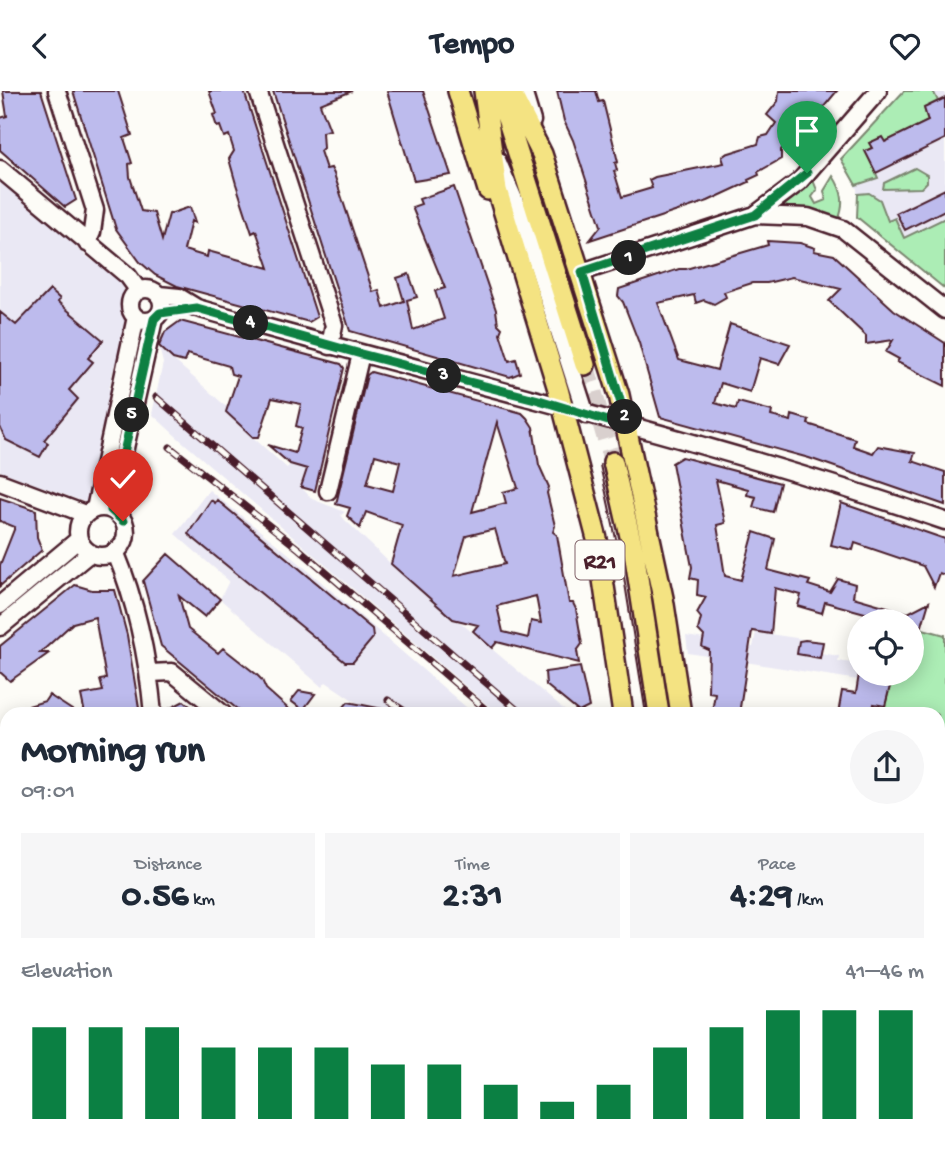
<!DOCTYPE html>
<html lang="en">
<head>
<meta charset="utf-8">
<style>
  :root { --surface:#fff; --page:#f6f6f7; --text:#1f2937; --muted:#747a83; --accent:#0b8043 }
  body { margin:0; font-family:"Gochi Hand",sans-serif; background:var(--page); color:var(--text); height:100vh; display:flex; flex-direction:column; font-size:26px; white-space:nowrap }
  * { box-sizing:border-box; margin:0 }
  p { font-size:23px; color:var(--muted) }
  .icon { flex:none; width:38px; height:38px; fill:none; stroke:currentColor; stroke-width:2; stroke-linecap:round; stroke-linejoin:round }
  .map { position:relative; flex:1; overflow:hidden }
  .details { position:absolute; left:0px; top:616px; width:945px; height:450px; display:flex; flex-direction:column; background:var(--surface); border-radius:21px 21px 0 0; box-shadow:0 4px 18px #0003 }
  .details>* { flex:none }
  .tools { position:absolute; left:847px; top:518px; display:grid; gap:14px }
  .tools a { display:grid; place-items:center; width:77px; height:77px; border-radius:50%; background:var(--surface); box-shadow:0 4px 18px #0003; font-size:35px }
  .pin { position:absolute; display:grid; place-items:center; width:60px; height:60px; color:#fff; margin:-72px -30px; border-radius:50% 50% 50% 0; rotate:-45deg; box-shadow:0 0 7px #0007 }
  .pin .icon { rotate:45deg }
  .km { position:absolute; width:35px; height:35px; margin:-18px; border-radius:50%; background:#222; color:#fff; font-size:19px; line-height:35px; text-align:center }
  .round { display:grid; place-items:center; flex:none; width:74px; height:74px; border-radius:37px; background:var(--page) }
  .headline { display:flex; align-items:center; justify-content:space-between; height:119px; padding:0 21px }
  h1 { font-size:38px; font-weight:800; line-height:52px }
  .metrics { display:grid; grid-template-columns:repeat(3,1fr); gap:10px; height:119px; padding:7px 21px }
  .metrics div { display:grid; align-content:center; border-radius:0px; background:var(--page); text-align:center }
  .metrics b { font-size:35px; font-weight:800 }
  .metrics small { font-size:19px; font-weight:400 }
  .metrics p { font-size:19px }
  .chart { height:196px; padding:14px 21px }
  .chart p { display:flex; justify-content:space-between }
  .chart svg { width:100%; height:126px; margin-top:7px; stroke:var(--accent); stroke-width:6 }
  header { display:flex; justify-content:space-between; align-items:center; height:91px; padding:0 21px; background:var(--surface); font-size:32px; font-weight:800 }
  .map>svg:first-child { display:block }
  .built { fill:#eae8f4 }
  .green { fill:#acedb5; stroke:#7b8670; stroke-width:2 }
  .building { fill:#bdbbed; stroke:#4a1f2b; stroke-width:2; fill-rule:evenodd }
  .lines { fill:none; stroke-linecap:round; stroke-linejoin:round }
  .major-tunnel { stroke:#d9d0ce; stroke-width:19; stroke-dasharray:19 10; stroke-linecap:butt }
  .minor-casing { stroke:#4a1f2b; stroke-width:21 }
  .major-casing { stroke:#4a1f2b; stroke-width:24 }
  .minor { stroke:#fdfcf7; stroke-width:16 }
  .major { stroke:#f4e382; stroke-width:19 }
  .tram { stroke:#4a1f2b; stroke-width:2 }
  .rail-casing { stroke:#4a1f2b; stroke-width:7 }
  .rail { stroke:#fdfcf7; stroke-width:4.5; stroke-dasharray:13; stroke-linecap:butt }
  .route-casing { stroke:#fff; stroke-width:14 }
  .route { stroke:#0b8043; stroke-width:9 }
  .labels { text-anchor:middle; stroke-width:5; stroke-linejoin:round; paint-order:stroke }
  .shield { fill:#fdfcf7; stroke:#806168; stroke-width:2 }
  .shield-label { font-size:23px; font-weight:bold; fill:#4a1f2b }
</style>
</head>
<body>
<header><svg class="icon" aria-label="back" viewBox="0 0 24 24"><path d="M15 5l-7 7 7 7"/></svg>Tempo<svg class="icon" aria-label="heart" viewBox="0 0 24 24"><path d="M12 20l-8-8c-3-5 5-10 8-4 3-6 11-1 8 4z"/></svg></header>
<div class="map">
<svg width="945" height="1065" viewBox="0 0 945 1065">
  <rect width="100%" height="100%" fill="#fdfcf7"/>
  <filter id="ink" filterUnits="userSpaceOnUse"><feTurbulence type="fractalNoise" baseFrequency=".0143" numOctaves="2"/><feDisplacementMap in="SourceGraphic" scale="14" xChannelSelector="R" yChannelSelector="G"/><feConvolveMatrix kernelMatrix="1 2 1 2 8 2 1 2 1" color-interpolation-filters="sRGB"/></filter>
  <g filter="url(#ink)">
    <path class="built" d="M904,0H945V198L857,126V98L841,68Z
      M0,87L59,138L62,136L80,151L76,156L85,164L94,171L98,166L124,192L123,218L128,229L119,273H115L109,298L113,299L105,338H101L87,412L0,380Z
      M159,256L229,318L226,322L287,377L290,373L307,378L301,396L312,408L345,421L341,424L345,429L391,473L569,623H498L177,346L152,323L163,272Z
      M209,399L289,463L474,623H374L326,591L322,596L220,508L229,490L175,443Z
      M756,541L823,551L821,562L839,565L838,570L859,573V583H893L890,594L688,562L686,545L753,556Z
      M0,975L7,977V1059H75L73,1065H0Z"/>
    <path class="green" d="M904,0H933L938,10L924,17L928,30L885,51L870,52L872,57L866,60L878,87L856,94L841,68Z
      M915,77L927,84V91L921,97L883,98L884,92Z
      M811,84L817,99L812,106L816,113L826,109L824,100L833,85C843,100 845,113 838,130L785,115L783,111Z
      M869,102L880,109L888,130L895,127L904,147L945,127V198L857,126L858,103Z
      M912,535L945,544V678L938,677V623H883L893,583H912Z"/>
    <path class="building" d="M3,0H41L76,109L65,116L0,59V27L7,25Z
      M73,0H118L132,44L124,47L132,72L129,73L130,86L141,120L154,122L162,149L169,123L190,116L195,132L191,130L184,159L207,166L208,160L269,177L258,145L256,140L252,142L236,93L229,68L234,60L229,44L224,46L220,35L217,36L213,24L217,23L209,0H244L317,226L309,231L177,195L155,184L140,171L116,138Z
      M273,0H352L320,13L330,39L322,41L323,57L320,60L326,78L331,77L334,83L373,201L379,199L384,217L404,210L397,187L409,183L417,206L407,209L413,239L444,228L435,200L445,197L412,116L421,113L419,108L454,96L496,219L498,233L502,237L500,242L509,270L516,268L520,282L510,286L350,240Z
      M387,0H423L451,84L414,90Z
      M557,0H596L599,11L603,10L618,71L615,72L617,79L614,80L622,106L652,97L649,89L655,86L724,72L722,66L726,63L758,53L760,46L768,44L776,32L767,24L778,10L779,0H837L799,46L789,47L781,59V68L758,81L759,84L748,89L749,91L708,110L590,149L601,135L573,49L564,30Z
      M945,7V48L876,82L865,60L872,57L869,52L882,46L885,51L928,30L924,17Z
      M945,98V119L905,139L896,122Z
      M767,150L800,152L815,157L814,160L834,164L894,219L945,252V295L897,271L899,268L886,261L893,249L866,253V245L829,210L841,198L792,186L767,192H752L724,201L726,206L714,213L704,209L696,212L694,204L658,212L679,269L717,279L730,233L790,253L779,273L760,267L750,301L721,292L715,312L736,318L738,311L772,320L771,325L791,330L792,324L809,329L808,333L855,348L853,355L873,362L878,355L915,362L912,370L945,381V414L809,367L660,326L639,252L623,211L618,205L619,198L679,178H686L768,154Z
      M50,199L60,208L58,211L103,249L88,267L93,271L69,299L78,308L44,349L48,352L40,366L6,349L0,336V221L16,234Z
      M180,230L341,273L344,277L315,400L301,396L307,378L290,373L268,354L295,362L302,337L296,335L301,313L272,307L259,346H253L226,321L238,285L231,283L229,275L187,263L184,271L173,268L159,255L165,241Z
      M371,281L522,322L527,327L533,336L539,374L549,396L547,402L555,435L553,441L557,444L569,512H573L576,518L582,553L577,560L579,572L497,551L492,557L473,540L478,534L453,528L391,473L402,434L366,421L360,437L347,425L350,417L336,413L367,284ZM497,331L518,397L503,401L506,412L472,421ZM375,364L400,371L393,400L367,393ZM495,438L505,473L454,485L466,445ZM536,505L541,532L531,530L528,547L503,541L497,515Z
      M682,366L780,392L773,421L753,416L756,406L747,404L748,398L716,389L725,432L717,434L725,485L741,489L754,441L775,448L768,479L810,490L808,494L830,501L838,488L855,493L853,506L908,522L929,511L921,538L912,535V530H894L825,511L822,522L798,515L801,504L775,497L771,543L752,540L739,623L712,621L715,602L708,601L709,559L702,556L704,545L698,539L701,527L697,522L706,506L697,504L698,489L690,487L692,476L672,372Z
      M0,407L36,419L37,446L42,459L0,495V474L15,436L0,430Z
      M211,409L215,412L217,409L372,538L373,547L353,571H345L188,443Z
      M841,412L945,448V484L939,482L934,496L923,475L855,452L853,459L831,454Z
      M168,463L220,508L205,526L179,505L188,538L218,562L223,557L256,583L262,589L266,598L294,623H243L161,555L143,490Z
      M75,494L92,499H115L127,544L140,623H85L81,604L103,600L100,589L106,588L95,526L73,532L40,562H49L10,590L0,581V555Z
      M805,549L823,551L820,567L797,563L799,550Z
      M580,576L589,616L579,621L546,594L545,581Z
      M859,583H893L885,615L874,613L872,623H838L842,600L856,602Z
      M299,600L315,603L303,619L291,610Z
      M49,604L78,623H12V620L45,610Z
      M184,610L199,623H163V621Z
      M348,611L383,618L382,623H338Z"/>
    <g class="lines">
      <path class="major-tunnel" d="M585,274L613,371"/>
      <g class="minor-casing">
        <path id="minor" d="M57,0L95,119L92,141L87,152
          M258,0L334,234L330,255
          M523,0L532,30
          M497,69L525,134L586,324
          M0,78L128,185L139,200
          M755,124L808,126L843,138L945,219
          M582,181L755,124L799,91L878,0
          M130 214a16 16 0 1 1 32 0a16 16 0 1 1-32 0Z
          M159,204L179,206L197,217C446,288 700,346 945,430
          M0,391L85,423
          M328,400L361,263
          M78 441a24 24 0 1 1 48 0a24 24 0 1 1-48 0Z
          M95,418L136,226
          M111,419L154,228
          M115,460C137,513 148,567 153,623
          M0,514L79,448
          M0,536L90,462
          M150,582L172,581L223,623
          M0,723L7,727
          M938,794L945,797
          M0,934L7,936
          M0,958L7,961
          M250,1059L264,1065
          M305,1059L319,1065
          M720,1059L730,1065
          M89,1065L90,1059"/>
      </g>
      <g class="major-casing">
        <path id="major" d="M458,0L488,99
          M484,0L497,99L558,298L597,448L623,623
          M510,0L542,63L619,304L663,507L681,623
          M499,2L585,274
          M613,371L635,467L659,623
          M628,1065L629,1059
          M679,1065V1059"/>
      </g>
      <use href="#minor" class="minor"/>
      <use href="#major" class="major"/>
      <path class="tram" d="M600,374L623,480L646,623
        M642,1065L643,1059
        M654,1065V1059"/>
      <g class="rail-casing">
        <path id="rail" d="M156,306L522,623
          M170,356L299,458L491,623
          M388,609L409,623
          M938,982L945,988"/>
      </g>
      <use href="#rail" class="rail"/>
    </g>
  </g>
  <g class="lines" filter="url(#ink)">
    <g class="route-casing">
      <path id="route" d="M123,430L111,419L154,228L160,222L197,217L361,263L539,309L628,336L582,181L755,124L807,82"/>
    </g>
    <use href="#route" class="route"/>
  </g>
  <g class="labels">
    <rect class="shield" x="575.5" y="449.5" width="49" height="39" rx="5"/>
    <g class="shield-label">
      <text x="600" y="477">R21</text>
    </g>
  </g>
</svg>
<div class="tools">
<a><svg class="icon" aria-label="locate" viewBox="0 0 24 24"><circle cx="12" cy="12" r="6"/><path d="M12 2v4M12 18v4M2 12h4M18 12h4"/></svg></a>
</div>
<div class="pin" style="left:807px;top:82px;background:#1e9e55"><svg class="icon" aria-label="arrive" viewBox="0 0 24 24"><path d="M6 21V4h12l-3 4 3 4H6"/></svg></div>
<div class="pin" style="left:123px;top:430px;background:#d93025"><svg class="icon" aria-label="check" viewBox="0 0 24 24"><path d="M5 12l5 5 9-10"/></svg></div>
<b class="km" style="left:629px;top:167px">1</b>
<b class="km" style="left:625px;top:326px">2</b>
<b class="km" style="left:444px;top:285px">3</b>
<b class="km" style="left:251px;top:232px">4</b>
<b class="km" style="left:132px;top:324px">5</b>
<section class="details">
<div class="headline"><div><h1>Morning run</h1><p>09:01</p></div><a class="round"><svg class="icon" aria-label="share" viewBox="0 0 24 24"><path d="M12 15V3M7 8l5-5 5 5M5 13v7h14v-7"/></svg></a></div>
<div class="metrics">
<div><p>Distance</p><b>0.56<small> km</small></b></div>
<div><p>Time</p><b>2:31</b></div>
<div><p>Pace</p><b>4:29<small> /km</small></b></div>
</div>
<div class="chart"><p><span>Elevation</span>41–46 m</p>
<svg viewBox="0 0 160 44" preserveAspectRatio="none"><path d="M5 44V12M15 44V12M25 44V12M35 44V19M45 44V19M55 44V19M65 44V25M75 44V25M85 44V32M95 44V38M105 44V32M115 44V19M125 44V12M135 44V6M145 44V6M155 44V6"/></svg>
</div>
</section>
</div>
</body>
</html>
